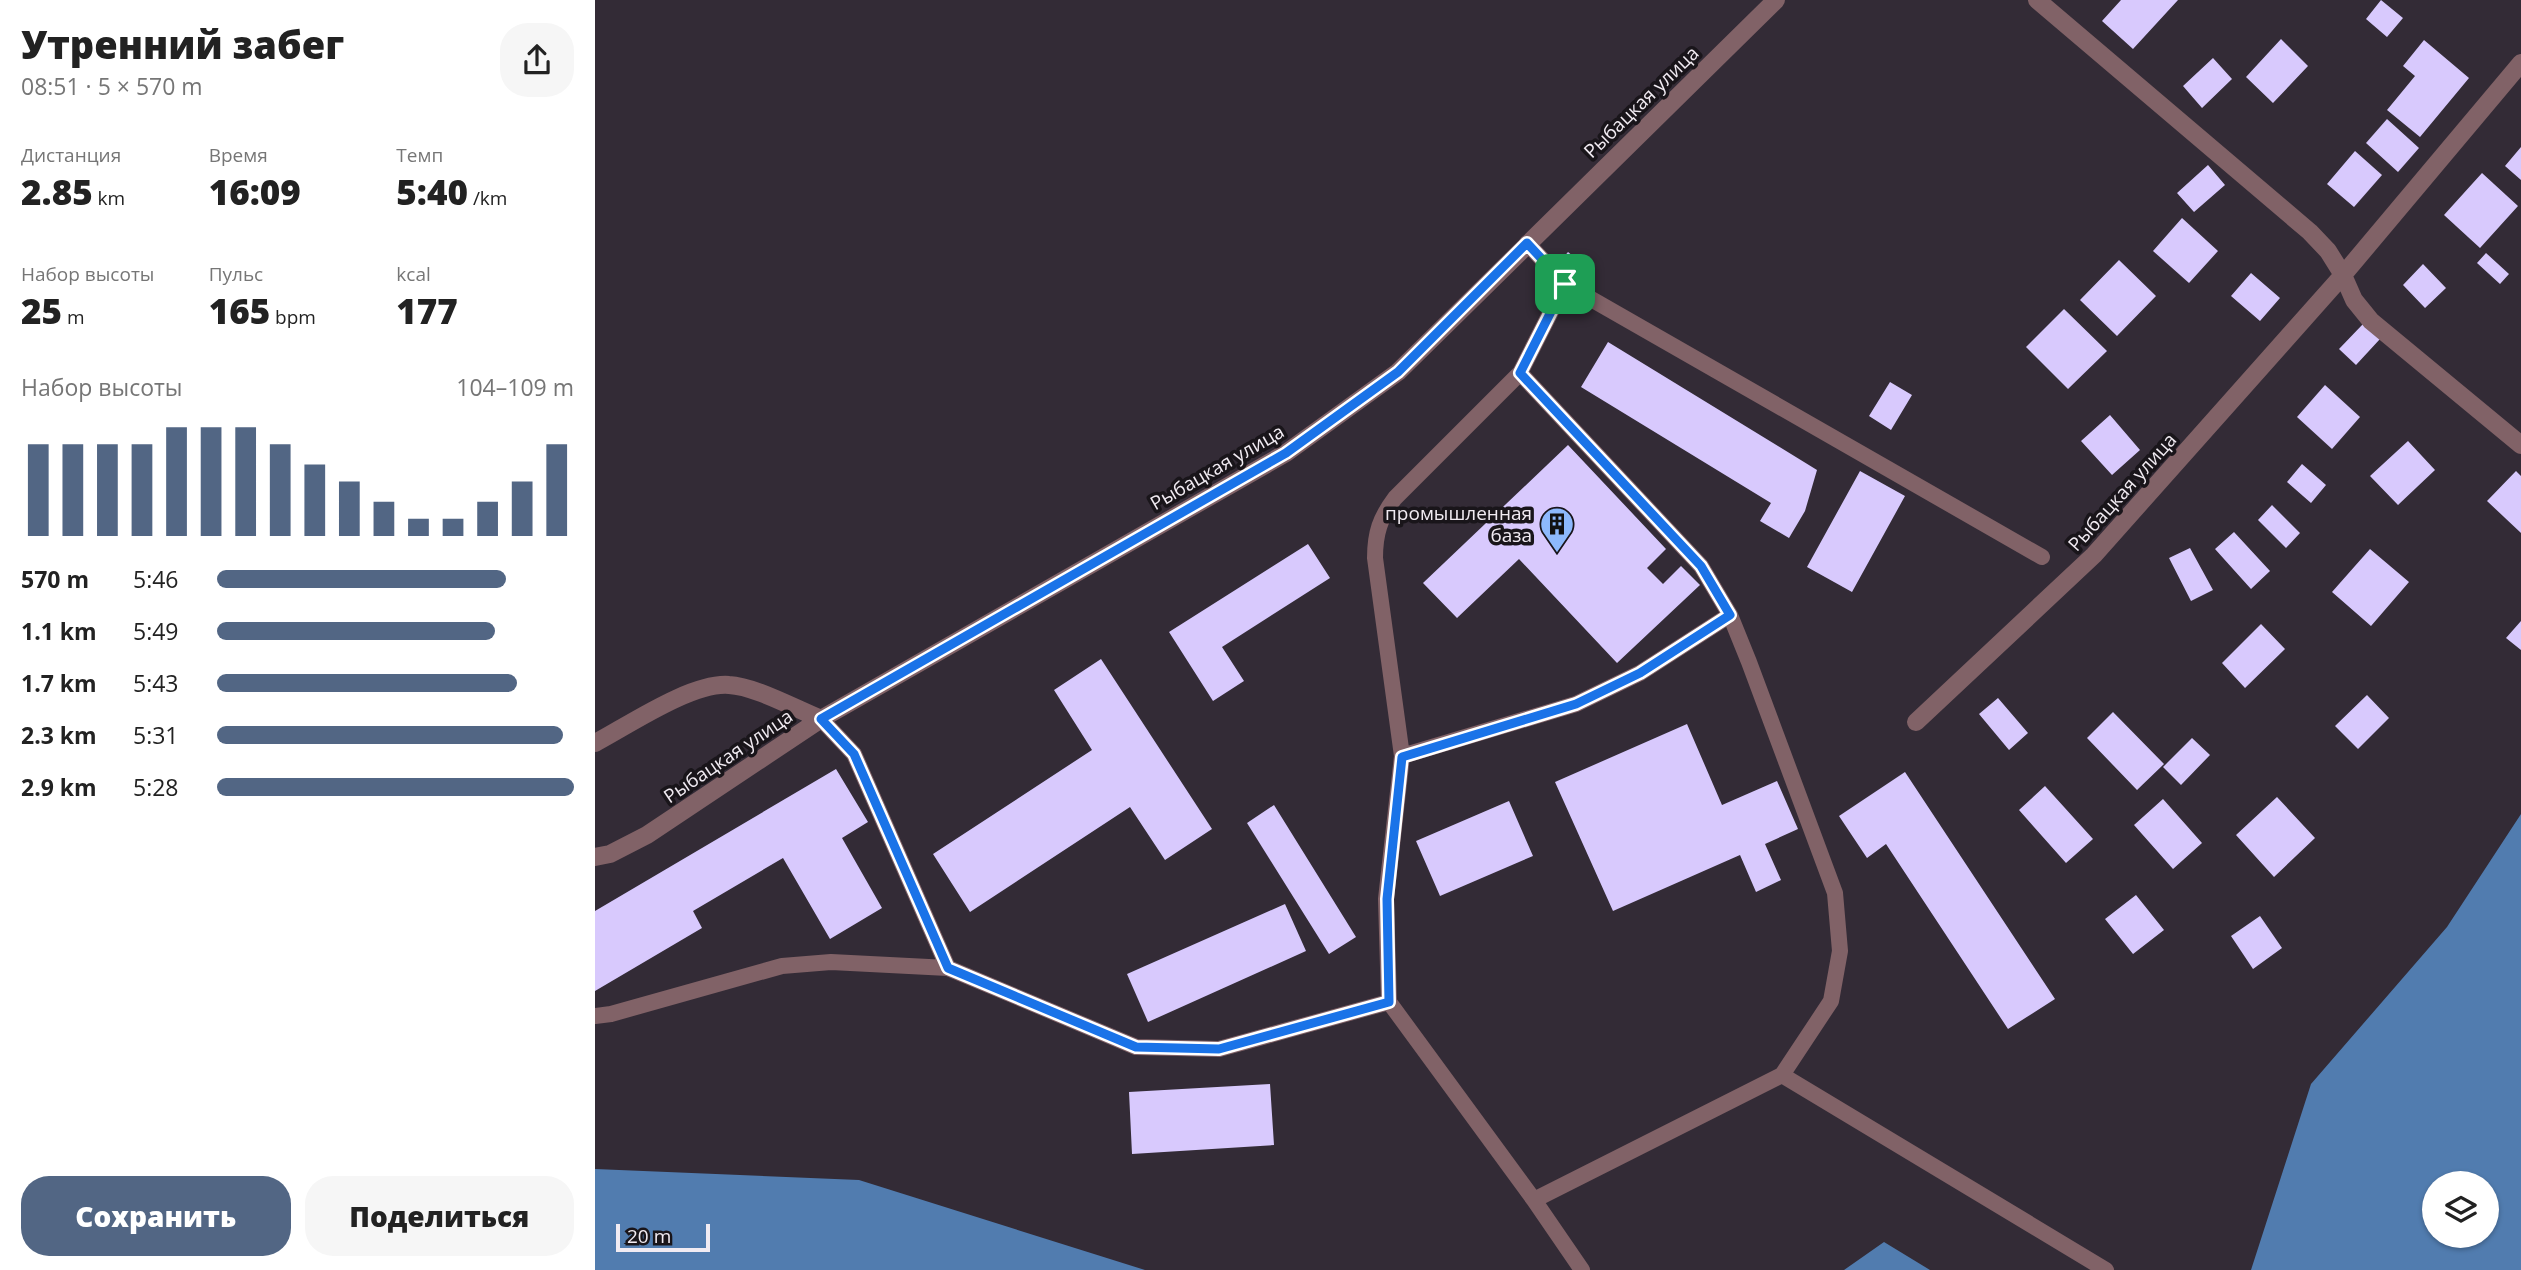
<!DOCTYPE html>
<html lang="ru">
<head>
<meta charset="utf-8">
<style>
  :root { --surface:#fff; --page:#f6f6f6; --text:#222; --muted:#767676; --accent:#526684 }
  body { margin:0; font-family:"Open Sans",sans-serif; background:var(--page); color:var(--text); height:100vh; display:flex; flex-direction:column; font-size:26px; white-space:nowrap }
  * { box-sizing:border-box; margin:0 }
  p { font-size:23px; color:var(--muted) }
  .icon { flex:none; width:38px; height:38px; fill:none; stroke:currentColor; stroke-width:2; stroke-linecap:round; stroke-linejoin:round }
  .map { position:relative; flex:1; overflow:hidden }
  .panel { display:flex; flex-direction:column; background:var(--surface); width:595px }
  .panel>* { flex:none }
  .controls { position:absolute; left:1827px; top:1171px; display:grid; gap:14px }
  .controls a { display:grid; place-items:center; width:77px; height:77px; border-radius:50%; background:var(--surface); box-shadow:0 2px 5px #0004; font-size:35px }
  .scale { position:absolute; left:21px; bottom:18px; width:94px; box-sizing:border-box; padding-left:7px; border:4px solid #f1ebf2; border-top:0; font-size:19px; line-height:24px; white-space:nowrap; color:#f1ebf2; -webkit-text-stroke:5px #19151a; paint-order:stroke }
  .pin { position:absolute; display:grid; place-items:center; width:60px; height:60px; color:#fff; margin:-30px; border-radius:14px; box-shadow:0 4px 10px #0006 }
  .round { display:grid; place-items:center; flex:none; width:74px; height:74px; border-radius:28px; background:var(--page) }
  .head { display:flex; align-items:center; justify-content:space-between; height:119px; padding:0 21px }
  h1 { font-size:38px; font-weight:800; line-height:52px }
  .stats { display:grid; grid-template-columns:repeat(3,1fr); gap:10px; height:119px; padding:7px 21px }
  .stats div { display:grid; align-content:center }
  .stats b { font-size:35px; font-weight:800 }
  .stats small { font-size:19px; font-weight:400 }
  .stats p { font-size:19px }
  .chart { height:196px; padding:14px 21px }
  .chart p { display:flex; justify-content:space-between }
  .chart svg { width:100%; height:126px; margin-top:7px; stroke:var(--accent); stroke-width:6 }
  .action { display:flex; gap:14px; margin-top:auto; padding:14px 21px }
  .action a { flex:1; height:80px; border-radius:28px; background:var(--accent); color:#fff; font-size:28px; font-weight:800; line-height:80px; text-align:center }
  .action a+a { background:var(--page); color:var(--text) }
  ul { padding:0 21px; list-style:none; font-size:23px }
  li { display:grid; grid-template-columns:112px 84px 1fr; align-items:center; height:52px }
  li i { height:18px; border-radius:9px; background:var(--accent) }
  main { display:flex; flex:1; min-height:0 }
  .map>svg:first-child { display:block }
  .water { fill:#517caf; fill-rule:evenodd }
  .building { fill:#d8c9fd }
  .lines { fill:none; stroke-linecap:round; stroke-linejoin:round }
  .service { stroke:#816267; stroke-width:16 }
  .minor { stroke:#816267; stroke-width:18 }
  .route-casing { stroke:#fff; stroke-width:14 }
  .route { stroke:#1a73e8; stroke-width:9 }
  .labels { text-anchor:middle; stroke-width:7; stroke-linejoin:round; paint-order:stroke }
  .street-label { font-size:19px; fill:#f1ebf2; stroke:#19151a }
  .poi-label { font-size:19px; fill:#f1ebf2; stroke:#19151a; text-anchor:end }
</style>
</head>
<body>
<main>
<section class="panel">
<div class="head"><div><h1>Утренний забег</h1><p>08:51 · 5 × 570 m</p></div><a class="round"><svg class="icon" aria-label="share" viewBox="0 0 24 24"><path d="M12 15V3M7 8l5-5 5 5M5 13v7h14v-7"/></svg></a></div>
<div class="stats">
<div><p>Дистанция</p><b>2.85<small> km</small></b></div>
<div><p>Время</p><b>16:09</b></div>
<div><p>Темп</p><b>5:40<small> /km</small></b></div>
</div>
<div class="stats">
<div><p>Набор высоты</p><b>25<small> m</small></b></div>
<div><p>Пульс</p><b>165<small> bpm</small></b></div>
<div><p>kcal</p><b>177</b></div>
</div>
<div class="chart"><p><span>Набор высоты</span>104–109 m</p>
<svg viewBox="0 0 160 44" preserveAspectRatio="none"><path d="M5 44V12M15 44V12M25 44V12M35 44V12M45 44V6M55 44V6M65 44V6M75 44V12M85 44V19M95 44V25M105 44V32M115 44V38M125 44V38M135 44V32M145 44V25M155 44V12"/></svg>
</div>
<ul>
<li><b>570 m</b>5:46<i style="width:81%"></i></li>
<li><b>1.1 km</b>5:49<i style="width:78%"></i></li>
<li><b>1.7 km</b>5:43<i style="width:84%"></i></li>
<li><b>2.3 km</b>5:31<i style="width:97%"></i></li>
<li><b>2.9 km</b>5:28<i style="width:100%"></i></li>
</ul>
<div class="action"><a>Сохранить</a><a>Поделиться</a></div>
</section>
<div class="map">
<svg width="1926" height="1270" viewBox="0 0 1926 1270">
  <rect width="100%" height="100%" fill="#332b36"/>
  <path class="water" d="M1926,814V1270H1656L1716,1084L1852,927ZM1892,1183V1236H1839V1183Z
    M0,1169L264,1180L550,1270H0Z
    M1289,1242L1335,1270H1249Z"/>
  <path class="building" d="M1526,0H1583L1538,49L1507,21Z
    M1786,0L1808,18L1792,37L1771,19Z
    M1686,39L1713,66L1678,103L1651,77Z
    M1829,40L1874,78L1825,137L1792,110L1820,76L1808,66Z
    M1618,58L1637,79L1607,108L1588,86Z
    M1792,119L1824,148L1803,172L1771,143Z
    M1926,147V180L1910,166Z
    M1760,151L1787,175L1759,207L1732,184Z
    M1613,165L1630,185L1599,212L1582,193Z
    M1887,173L1923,206L1885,248L1849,215Z
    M1587,218L1623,251L1594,283L1558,251Z
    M973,252L985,262L974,276L962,265Z
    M1891,253L1914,274L1905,284L1882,263Z
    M1524,260L1561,296L1522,336L1485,300Z
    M1828,264L1851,288L1830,308L1808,285Z
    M1656,273L1685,298L1665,321L1636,296Z
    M1469,309L1512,351L1473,389L1431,347Z
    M1768,324L1785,339L1761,365L1744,349Z
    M1013,342L1222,470L1210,511L1194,538L1165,521L1176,503L986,387Z
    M1295,382L1317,395L1296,430L1274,416Z
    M1730,385L1765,417L1737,449L1702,417Z
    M1515,415L1545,450L1517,475L1486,441Z
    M1813,441L1840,470L1803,505L1775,476Z
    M973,445L1071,549L1052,568L1068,584L1086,566L1105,585L1022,663L924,559L862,618L828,583Z
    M1707,464L1731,485L1716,503L1692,482Z
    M1265,471L1310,496L1257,592L1212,567Z
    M1921,471L1926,476V533L1892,501Z
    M1677,505L1705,533L1691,548L1663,520Z
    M1639,532L1675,571L1656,589L1620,549Z
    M713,544L735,578L627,647L649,681L618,701L574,632Z
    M1595,548L1618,590L1596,601L1574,558Z
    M1775,549L1814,582L1776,626L1737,592Z
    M1926,621V650L1911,638Z
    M1666,624L1690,649L1650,688L1627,663Z
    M506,659L617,829L570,860L535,807L375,912L338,854L497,750L459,690Z
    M1772,695L1794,718L1763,749L1740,726Z
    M1403,698L1433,733L1414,750L1384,714Z
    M1518,712L1569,764L1542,790L1492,738Z
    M1092,724L1127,805L1182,781L1203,829L1170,844L1186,880L1161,892L1145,855L1018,911L960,782Z
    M1597,738L1615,755L1586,785L1568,767Z
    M241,769L273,822L247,838L287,908L235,939L188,858L98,911L107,928L0,991V911Z
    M1310,772L1460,999L1413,1029L1291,844L1272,858L1244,816Z
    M1450,786L1498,839L1471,863L1424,810Z
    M1682,797L1720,838L1679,877L1641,835Z
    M1568,799L1607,843L1578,869L1539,825Z
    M914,801L938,856L845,896L821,841Z
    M679,805L761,937L734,954L652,823Z
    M1541,895L1569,930L1538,954L1510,919Z
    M690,904L711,951L553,1022L532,974Z
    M1665,916L1687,948L1658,969L1636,936Z
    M675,1084L679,1145L537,1154L534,1092Z"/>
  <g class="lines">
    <path class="service" d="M932,243L970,284L1447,557
      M970,284L925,373L1106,566L1135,615L1154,662L1240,893L1245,951L1236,1001L1187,1075L1511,1270
      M925,373L800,498C785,518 780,533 780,558L807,756L791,899L794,1002L939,1200L1187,1075
      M226,719L259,754L353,968L541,1047L624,1049L794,1002
      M807,756L981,704L1045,673L1135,615
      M0,1016L16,1014L187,966L236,962L353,968
      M939,1200L987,1270"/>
    <path class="minor" d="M1442,0L1715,232L1733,251L1748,275L1759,300L1776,321L1926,445
      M1321,722L1499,555L1748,275L1926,63
      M0,743C34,725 97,682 134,685C159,686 201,709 226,719
      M0,857L15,854L52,835L226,719L691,453L803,372L1181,0"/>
  </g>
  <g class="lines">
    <g class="route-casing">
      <path id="route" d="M932,243L970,284L925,373L1106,566L1135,615L1045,673L981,704L807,757L792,899L794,1002L624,1049L541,1047L353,968L259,754L226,719L691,453L803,372Z"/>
    </g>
    <use href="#route" class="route"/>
  </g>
  <defs>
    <g id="building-pin" transform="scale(1.75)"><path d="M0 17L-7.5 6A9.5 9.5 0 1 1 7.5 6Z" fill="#8db9fc" stroke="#19151a"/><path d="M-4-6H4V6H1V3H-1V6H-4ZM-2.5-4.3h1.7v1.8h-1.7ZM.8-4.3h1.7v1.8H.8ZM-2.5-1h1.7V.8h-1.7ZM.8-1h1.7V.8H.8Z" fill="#111"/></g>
  </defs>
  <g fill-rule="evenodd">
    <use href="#building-pin" x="962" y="524"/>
  </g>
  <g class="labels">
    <g class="street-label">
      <text transform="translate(1046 102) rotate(-44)" y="7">Рыбацкая улица</text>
      <text transform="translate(622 467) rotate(-30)" y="7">Рыбацкая улица</text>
      <text transform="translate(1527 492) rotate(-48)" y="7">Рыбацкая улица</text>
      <text transform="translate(133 756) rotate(-34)" y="7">Рыбацкая улица</text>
    </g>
    <g class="poi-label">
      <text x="937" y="520">промышленная<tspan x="937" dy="22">база</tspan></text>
    </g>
  </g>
</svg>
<div class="controls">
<a><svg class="icon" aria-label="layers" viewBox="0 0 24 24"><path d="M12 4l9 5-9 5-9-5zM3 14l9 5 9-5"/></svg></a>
</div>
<div class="scale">20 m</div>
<div class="pin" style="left:970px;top:284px;background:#1e9e55"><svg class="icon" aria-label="arrive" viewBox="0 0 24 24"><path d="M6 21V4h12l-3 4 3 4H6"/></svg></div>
</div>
</main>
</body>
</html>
